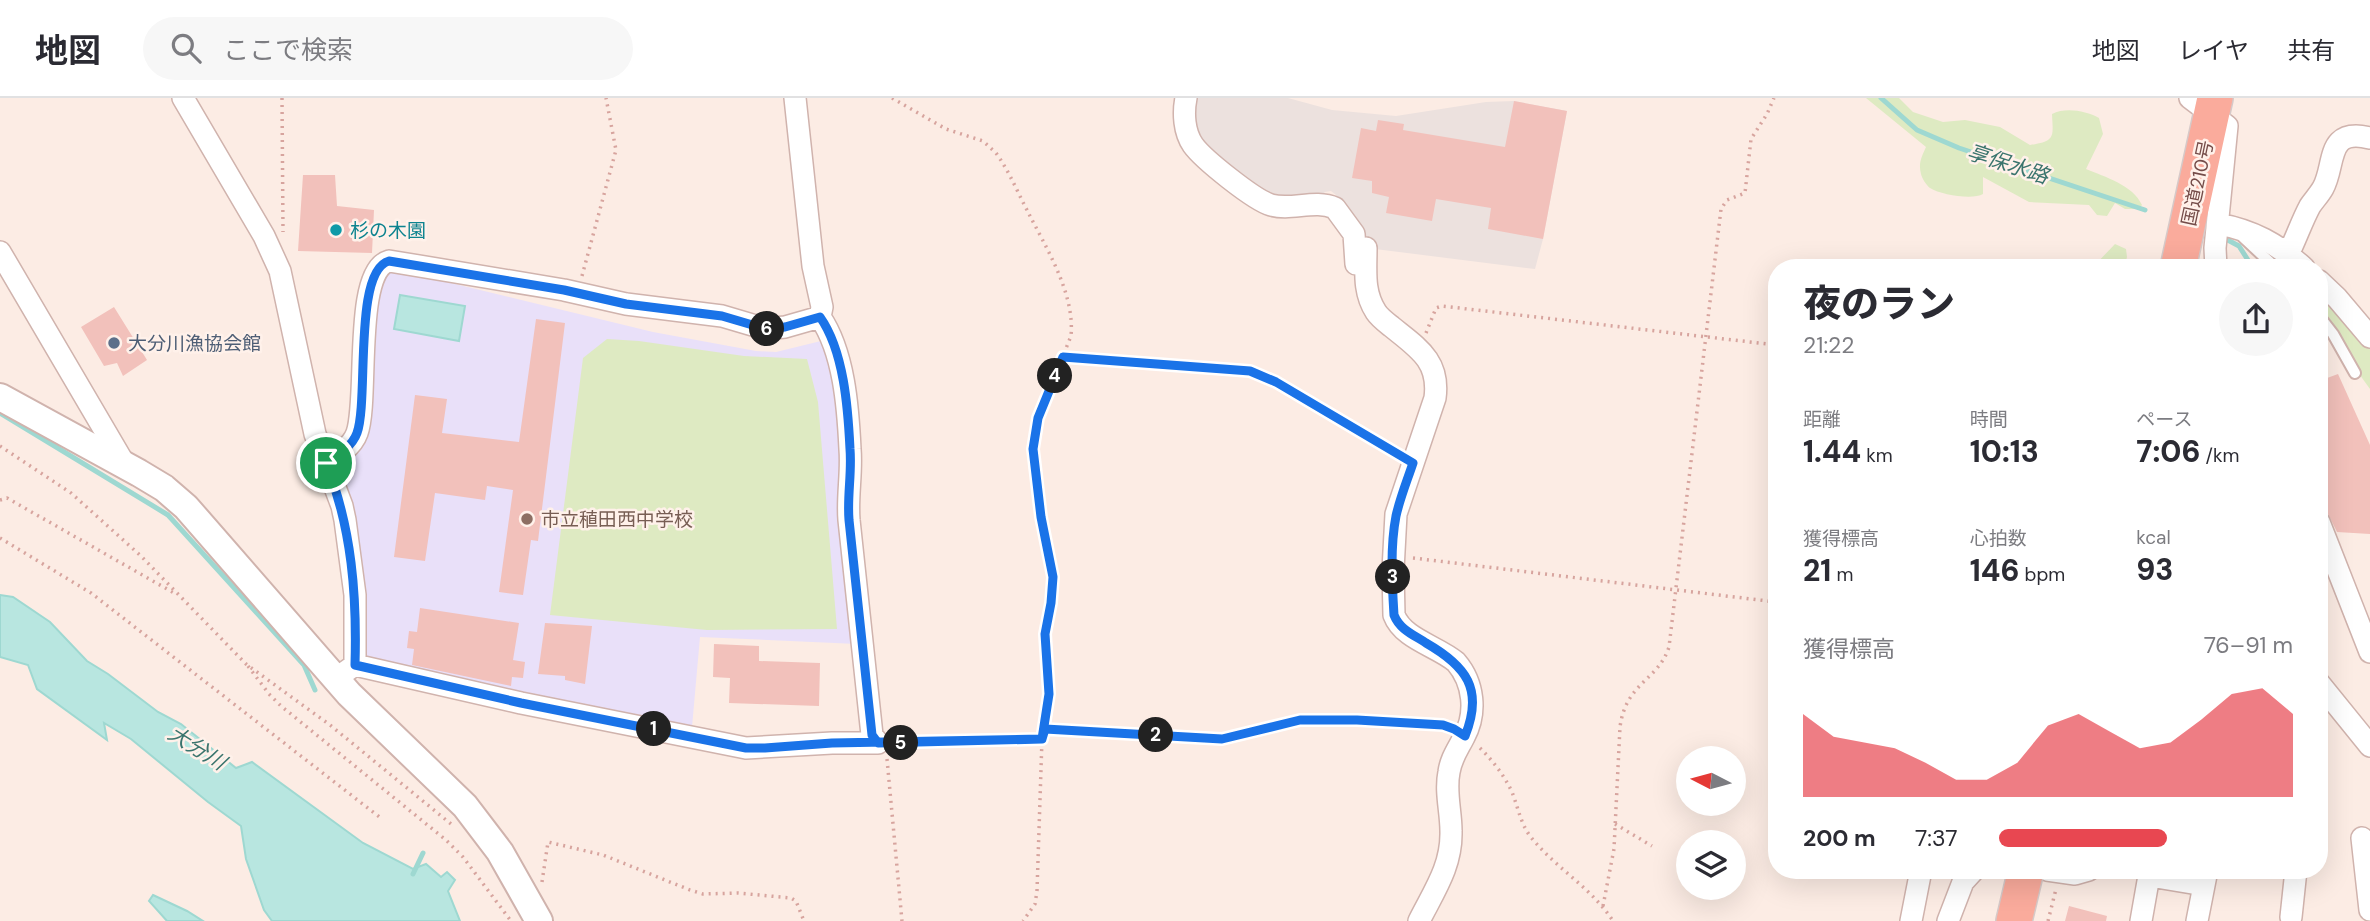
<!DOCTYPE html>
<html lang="ja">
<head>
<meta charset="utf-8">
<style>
  :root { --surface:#fff; --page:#f7f7f7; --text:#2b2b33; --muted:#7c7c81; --line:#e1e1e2; --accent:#e84751 }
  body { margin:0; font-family:"DM Sans","Noto Sans JP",sans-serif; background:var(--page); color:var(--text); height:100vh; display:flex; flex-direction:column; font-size:26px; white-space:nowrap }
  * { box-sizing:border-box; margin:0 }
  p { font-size:23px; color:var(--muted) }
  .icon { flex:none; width:38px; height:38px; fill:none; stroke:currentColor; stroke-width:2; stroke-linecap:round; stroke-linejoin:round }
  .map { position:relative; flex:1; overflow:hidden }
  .drawer { position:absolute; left:1768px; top:161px; width:560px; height:620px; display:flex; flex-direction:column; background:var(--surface); border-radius:28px; box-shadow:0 7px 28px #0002 }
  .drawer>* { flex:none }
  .needle { width:46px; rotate:276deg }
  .tools { position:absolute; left:1676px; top:648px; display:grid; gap:14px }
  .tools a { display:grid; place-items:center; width:70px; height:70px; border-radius:50%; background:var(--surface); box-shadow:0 7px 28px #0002; font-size:35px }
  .pin { position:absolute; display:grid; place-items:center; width:60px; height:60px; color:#fff; margin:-30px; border:4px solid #fff; border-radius:50%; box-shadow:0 2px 7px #0007 }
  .km { position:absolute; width:35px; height:35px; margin:-18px; border-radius:50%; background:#222; color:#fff; font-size:19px; line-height:35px; text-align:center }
  .round { display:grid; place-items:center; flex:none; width:74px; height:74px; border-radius:37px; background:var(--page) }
  .overview { display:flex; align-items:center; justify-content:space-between; height:119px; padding:0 35px }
  h1 { font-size:38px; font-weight:800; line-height:52px }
  .figures { display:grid; grid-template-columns:repeat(3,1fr); gap:10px; height:119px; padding:7px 35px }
  .figures div { display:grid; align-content:center }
  .figures b { font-size:30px; font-weight:800 }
  .figures small { font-size:19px; font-weight:400 }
  .figures p { font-size:19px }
  .chart { height:196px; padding:14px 35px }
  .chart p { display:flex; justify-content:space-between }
  .chart svg { width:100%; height:126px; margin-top:7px; fill:var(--accent); opacity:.7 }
  ul { padding:0 35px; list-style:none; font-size:23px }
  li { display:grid; grid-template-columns:112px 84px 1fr; align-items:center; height:52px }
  li i { height:18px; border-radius:9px; background:var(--accent) }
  header { display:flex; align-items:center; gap:42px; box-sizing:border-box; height:98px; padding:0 35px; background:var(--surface); border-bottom:2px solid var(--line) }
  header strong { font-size:33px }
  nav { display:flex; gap:38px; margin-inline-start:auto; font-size:24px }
  .search { width:490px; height:63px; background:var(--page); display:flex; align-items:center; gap:18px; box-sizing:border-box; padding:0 24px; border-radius:38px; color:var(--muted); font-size:26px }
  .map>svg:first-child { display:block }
  .industrial { fill:#ece1de }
  .education { fill:#e9e0f9 }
  .green { fill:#deeac2 }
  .water { fill:#b8e6e0; stroke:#9ed8d1; stroke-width:2 }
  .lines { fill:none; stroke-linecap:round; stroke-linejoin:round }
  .stream { stroke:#9ed8d1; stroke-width:5 }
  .building { fill:#f2c1bb }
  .service-casing { stroke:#d0b3ad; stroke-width:14 }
  .minor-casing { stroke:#d0b3ad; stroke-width:24 }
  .tertiary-casing { stroke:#d0b3ad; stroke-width:30 }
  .trunk-casing { stroke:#d6c9c8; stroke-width:38 }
  .path { stroke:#d7a49e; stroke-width:3.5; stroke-dasharray:2 5; stroke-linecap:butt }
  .service { stroke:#fff; stroke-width:10 }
  .minor { stroke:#fff; stroke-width:21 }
  .tertiary { stroke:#fff; stroke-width:26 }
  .trunk { stroke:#faab9c; stroke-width:35 }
  .route-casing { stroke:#fff; stroke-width:14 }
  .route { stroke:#1a73e8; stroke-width:9 }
  .culture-dot { fill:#0f9aa8; stroke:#fff1ea; stroke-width:2.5 }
  .service-dot { fill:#5c6f8a; stroke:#fff1ea; stroke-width:2.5 }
  .education-dot { fill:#8d6e63; stroke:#fff1ea; stroke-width:2.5 }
  .labels { text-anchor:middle; stroke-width:5; stroke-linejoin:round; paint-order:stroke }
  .street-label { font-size:19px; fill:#754c49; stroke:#fff1ea }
  .culture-label { font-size:19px; fill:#0d838f; stroke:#fff1ea; text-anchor:start }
  .service-label { font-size:19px; fill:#4e5e75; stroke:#fff1ea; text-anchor:start }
  .education-label { font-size:19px; fill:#785e54; stroke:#fff1ea; text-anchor:start }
  .water-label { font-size:21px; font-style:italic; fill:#3a746d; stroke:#fff1ea }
</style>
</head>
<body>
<header>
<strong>地図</strong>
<div class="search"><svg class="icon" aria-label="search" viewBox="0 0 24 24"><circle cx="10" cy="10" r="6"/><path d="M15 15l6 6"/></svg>ここで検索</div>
<nav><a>地図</a><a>レイヤ</a><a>共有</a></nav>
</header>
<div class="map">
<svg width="2370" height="823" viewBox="0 0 2370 823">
  <rect width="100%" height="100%" fill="#fcece4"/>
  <path class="industrial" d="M1196,0H1288L1332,12L1396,18L1486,4L1514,3L1567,13L1543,141L1535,171L1359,149L1336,97L1331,93L1325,94L1317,101L1268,99L1205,49L1194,28Z"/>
  <path class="education" d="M389,170L653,234L756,253L776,254L821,243L834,268L857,546L700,539L692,629L538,600L366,560L367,514L364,489L335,367L364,344L375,209Z"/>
  <path class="green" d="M1866,0H1899L1913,14L1943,24L1965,22L2000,29L2030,47C2056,43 2053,39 2052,16C2066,9 2086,13 2099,20L2103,36L2086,71C2105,79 2133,87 2142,107L2139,111H2125L2115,105L2107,118L2097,117L2089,107L2029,104L1983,79V96C1973,102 1941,97 1930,90C1926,87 1922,80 1921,76C1918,65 1922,58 1926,49Z
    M2115,146L2126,151L2127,159L2124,170H2092Z
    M2319,192L2347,221L2370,251V291L2357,273L2330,221L2319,208Z
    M607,241L639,243L744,258L807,261L818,304L837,531L707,532L550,517L583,260Z"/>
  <path class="water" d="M400,197L465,208L459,243L394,231Z
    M0,497L13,499L50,524L87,563L108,576L158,614L181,626L236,670L252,664L363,745L413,771L426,766L441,779L447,774L455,782L448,793L460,823H272L264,812L246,761L241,728L208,704L131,641L104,625L107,642L37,591L28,567L0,559Z
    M153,797L187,813L203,823H167L149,803Z"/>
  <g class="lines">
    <path class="stream" d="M1881,0L1917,32L1959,50L2145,112
      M2222,139L2239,148L2253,170
      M0,315L168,417L304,567L315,592
      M2319,407L2324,420
      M413,776L423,755"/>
  </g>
  <path class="building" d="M1514,3L1567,13L1543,141L1488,131L1491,110L1436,101L1432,123L1386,115L1389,99L1372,95V83L1352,80L1361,30L1376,33L1378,22L1404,26L1403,32L1505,49Z
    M303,77H335L337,108L374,112L372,155L298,153Z
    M114,209L147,262L123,278L117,265L104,268L81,229Z
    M536,221L565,225L538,443L531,442L523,497L499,494L513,392L487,388L485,402L435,395L425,463L394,459L415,297L447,301L442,335L519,344Z
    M2338,276L2370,347V436L2337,434L2319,398V283Z
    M420,510L519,525L513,562L525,564L523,580L512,579L511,588L412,567L414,551L407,550L409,533L417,534Z
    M545,525L592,528L585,586L565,582V578L538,576Z
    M714,546L759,548V563L820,565L819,608L729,605L730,580L713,579Z
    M2069,808L2107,818L2106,823H2065Z"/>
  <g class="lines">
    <g class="service-casing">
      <path id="service" d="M2243,139L2276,170
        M2319,218L2333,236L2355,275"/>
    </g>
    <g class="minor-casing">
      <path id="minor" d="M183,0L264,138L280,173L315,336L342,408L345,422L355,497V567
        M795,0L813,168L822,209L820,219
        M1186,0C1183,15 1184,34 1193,47C1203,61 1254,102 1271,107C1291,113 1315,101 1335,110L1354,136L1356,166
        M2190,0L2227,28L2215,150L2216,170
        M2218,126C2252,132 2278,146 2304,170
        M1366,150C1366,173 1363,194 1376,214C1380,220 1387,225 1392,229C1418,250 1440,263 1435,300L1396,416L1393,472L1394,517C1403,541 1437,548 1456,564C1474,585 1477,615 1464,639C1458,651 1451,660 1449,674C1445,694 1451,713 1451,733C1452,768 1434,793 1419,823
        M2283,151L2292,148C2298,135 2303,121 2310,108C2314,102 2319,97 2323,90C2336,67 2325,29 2370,40
        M0,154L125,367
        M2319,183L2337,200L2370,239
        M325,365C337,358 352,349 357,335C369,302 353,173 389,163L564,192L626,206L722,218L766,231L785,229L820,219C844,254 848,309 850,351C852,375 847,398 849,422L872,637L878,645
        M2319,424L2370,554
        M345,574L355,567L521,605L746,650L832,645H878
        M2319,585L2370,648
        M2362,740L2370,812
        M2047,772L2075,776L2089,772
        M2150,778L2204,787
        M2291,819L2296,772
        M1911,823L1921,772
        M1948,823L1963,784L1974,772
        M2141,823L2150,772
        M2197,823L2207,772"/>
    </g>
    <g class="tertiary-casing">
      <path id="tertiary" d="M0,299L139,375L164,390L186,409L349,596L465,708L500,754L539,823"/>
    </g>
    <g class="trunk-casing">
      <path id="trunk" d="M2178,170L2215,0
        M2014,823L2026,772"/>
    </g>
    <path class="path" d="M282,0L283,134
      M892,0L946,31L983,43L996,55C1009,73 1017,93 1027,112C1046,150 1075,195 1071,238L1038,320L1033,351L1041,420L1053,479L1051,505L1045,535L1049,596L1042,641L1037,793L1035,806L1023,823
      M582,178L616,52L606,0
      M1426,235L1436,210L1442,208L1776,247
      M1063,259L1250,273L1276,284L1396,355
      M0,348L71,395L141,458L246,566L330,627L451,726
      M0,402L7,400L174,495
      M0,440L91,495L382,721
      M1413,460L1776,504
      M248,568L269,596L281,608L446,742L463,759L511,823
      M1046,631L1222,641L1300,622H1357L1448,628
      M894,645L1042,641
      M1480,650C1493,663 1504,677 1512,694C1518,709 1520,724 1530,738C1555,770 1591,789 1613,823
      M887,661L902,823
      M1615,726L1652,748
      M542,784L548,744L603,757L690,792L703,796L738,795L791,800L796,803L804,823
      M1603,808L1614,751L1620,629C1626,584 1658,583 1669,549L1721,111L1727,102L1745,95L1751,41L1767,16L1774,0
      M2048,823L2056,791"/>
    <use href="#service" class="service"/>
    <use href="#minor" class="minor"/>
    <use href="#tertiary" class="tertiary"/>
    <use href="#trunk" class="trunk"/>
  </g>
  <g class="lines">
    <g class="route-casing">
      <path id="route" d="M326,365C352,430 357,498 355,567L521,605L746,650H765L832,645L1042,641L1045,631L1222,641L1300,622H1357L1443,627L1454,631L1465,638C1484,591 1466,568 1426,545C1414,537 1400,532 1394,517C1392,485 1390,449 1396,418C1400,400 1407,383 1413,365L1276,284L1250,273L1063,259L1038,320L1033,351L1041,419L1053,479L1051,505L1045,536L1049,596L1042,641L878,645L872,637L849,422C847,398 852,375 850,351C848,310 844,253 820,219L785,229L766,231L722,218L626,206L564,192L389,163C353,173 369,302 357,335C352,349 337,358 326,365"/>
    </g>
    <use href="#route" class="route"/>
  </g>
  <circle class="culture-dot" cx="336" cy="132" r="7"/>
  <circle class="service-dot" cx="114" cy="245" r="7"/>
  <circle class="education-dot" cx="527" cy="421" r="7"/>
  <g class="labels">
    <g class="street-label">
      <text transform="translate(2197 85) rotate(-78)" y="7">国道210号</text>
    </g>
    <g class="culture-label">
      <text x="350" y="139">杉の木園</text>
    </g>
    <g class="service-label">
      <text x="128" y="252">大分川漁協会館</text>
    </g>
    <g class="education-label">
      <text x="541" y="428">市立稙田西中学校</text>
    </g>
    <g class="water-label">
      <text transform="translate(2008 66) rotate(18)" y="7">享保水路</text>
      <text transform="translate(197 650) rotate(32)" y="7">大分川</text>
    </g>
  </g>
</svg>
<div class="tools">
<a><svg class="needle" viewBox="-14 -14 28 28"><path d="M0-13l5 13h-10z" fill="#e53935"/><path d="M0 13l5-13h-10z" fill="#7c7c81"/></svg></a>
<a><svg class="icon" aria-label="layers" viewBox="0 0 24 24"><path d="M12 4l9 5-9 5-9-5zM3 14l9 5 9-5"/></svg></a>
</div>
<div class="pin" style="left:326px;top:365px;background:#1e9e55"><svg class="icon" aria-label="arrive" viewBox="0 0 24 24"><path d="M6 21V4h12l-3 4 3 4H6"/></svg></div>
<b class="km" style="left:654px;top:631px">1</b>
<b class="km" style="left:1156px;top:637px">2</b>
<b class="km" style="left:1393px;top:479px">3</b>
<b class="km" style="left:1055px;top:278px">4</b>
<b class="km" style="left:901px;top:645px">5</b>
<b class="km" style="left:767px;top:231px">6</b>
<section class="drawer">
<div class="overview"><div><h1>夜のラン</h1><p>21:22</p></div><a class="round"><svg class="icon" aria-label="share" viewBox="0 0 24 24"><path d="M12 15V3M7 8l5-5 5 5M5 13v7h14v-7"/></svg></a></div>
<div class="figures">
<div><p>距離</p><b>1.44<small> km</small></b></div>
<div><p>時間</p><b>10:13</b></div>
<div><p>ペース</p><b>7:06<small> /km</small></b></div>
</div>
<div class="figures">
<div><p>獲得標高</p><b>21<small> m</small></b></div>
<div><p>心拍数</p><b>146<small> bpm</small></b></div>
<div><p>kcal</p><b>93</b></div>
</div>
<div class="chart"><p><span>獲得標高</span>76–91 m</p>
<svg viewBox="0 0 160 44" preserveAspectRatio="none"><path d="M0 44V15L10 23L20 25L30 27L40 32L50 38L60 38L70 32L80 19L90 15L100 21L110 27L120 25L130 17L140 8L150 6L160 15V44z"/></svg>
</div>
<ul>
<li><b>200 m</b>7:37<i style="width:57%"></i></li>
</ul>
</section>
</div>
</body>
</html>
